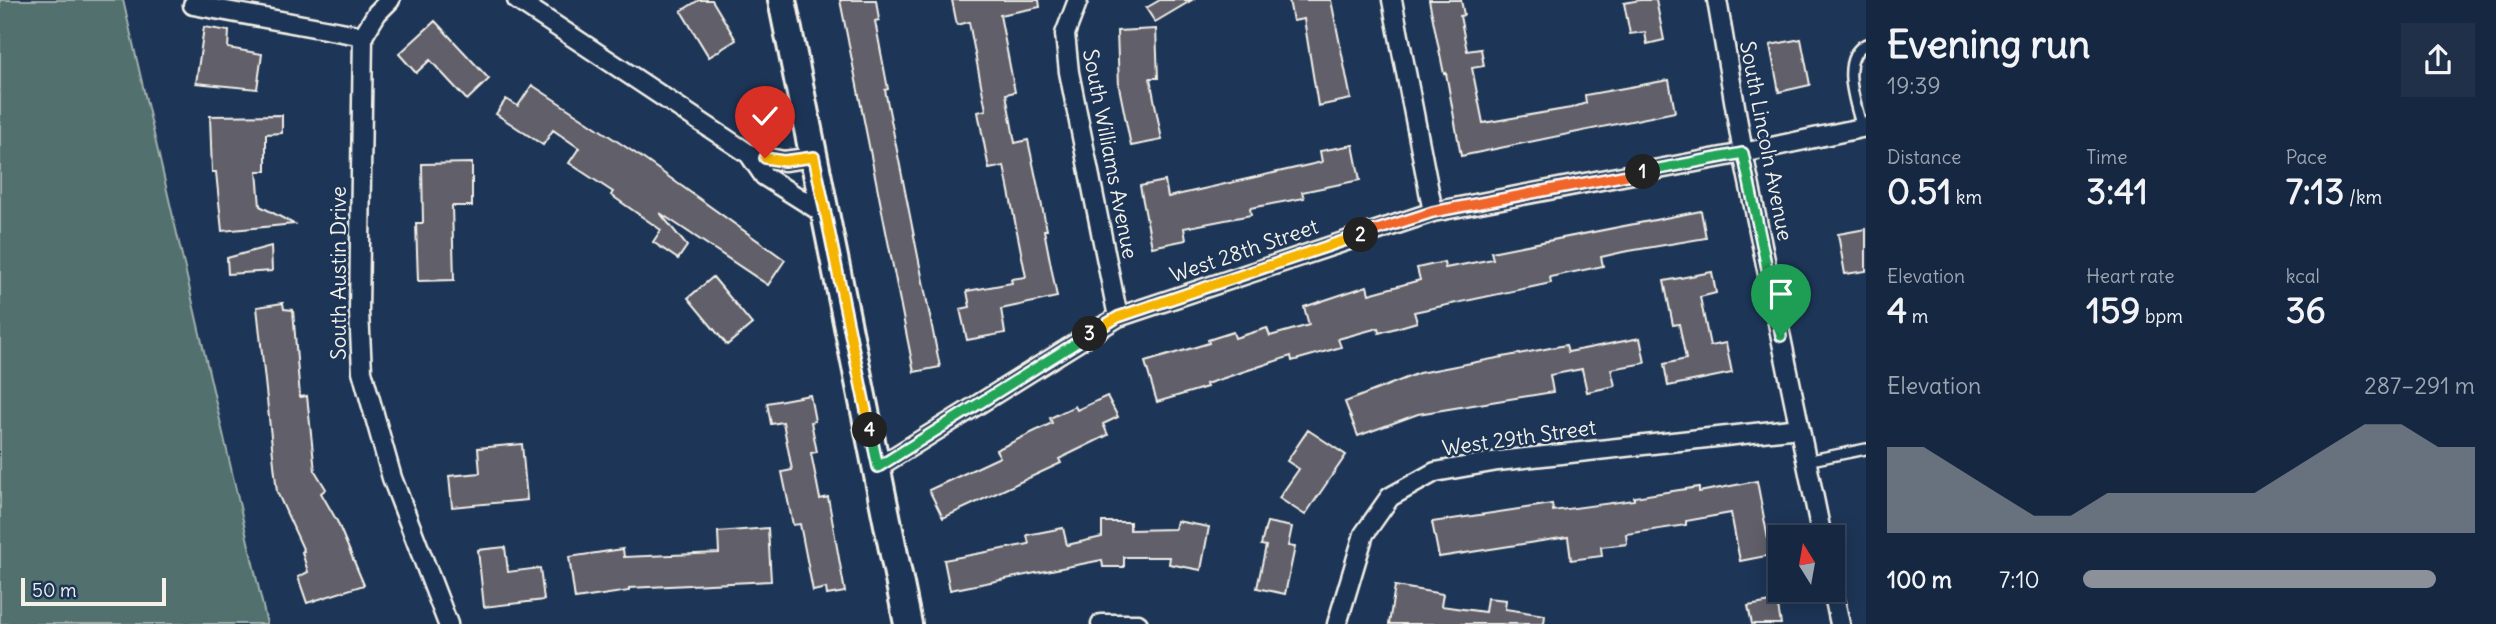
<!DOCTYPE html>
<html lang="en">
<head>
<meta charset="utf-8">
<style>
  :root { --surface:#162841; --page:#1f3048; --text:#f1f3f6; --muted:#9ea6b1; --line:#35445a; --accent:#8c9099 }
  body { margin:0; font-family:Delius,sans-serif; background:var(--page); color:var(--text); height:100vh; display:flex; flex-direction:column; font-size:26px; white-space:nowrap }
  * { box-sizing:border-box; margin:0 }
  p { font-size:23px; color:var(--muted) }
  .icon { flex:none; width:38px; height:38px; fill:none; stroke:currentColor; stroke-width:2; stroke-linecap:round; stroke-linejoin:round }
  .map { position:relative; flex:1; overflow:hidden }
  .drawer { display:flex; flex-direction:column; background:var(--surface); width:630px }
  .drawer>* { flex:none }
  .needle { width:46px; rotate:349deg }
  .buttons { position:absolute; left:1768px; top:525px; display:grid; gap:14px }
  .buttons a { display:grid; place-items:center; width:77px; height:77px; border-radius:0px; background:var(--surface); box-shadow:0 4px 18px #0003,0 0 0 2px var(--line); font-size:35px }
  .scale { position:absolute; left:21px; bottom:18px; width:145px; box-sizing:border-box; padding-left:7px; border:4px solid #f4f1e8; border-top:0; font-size:19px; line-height:24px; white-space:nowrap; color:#f4f1e8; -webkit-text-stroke:5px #1d3557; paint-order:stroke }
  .pin { position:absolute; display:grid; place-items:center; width:60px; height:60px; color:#fff; margin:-72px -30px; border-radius:50% 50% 50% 0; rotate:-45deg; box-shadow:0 0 7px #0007 }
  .pin .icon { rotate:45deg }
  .km { position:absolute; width:35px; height:35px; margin:-18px; border-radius:50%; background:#222; color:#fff; font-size:19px; line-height:35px; text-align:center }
  .round { display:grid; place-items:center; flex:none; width:74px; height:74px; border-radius:0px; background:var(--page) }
  .head { display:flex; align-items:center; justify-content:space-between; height:119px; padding:0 21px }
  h1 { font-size:38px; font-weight:700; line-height:52px }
  .figures { display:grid; grid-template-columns:repeat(3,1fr); gap:10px; height:119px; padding:7px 21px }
  .figures div { display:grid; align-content:center }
  .figures b { font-size:35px; font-weight:700 }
  .figures small { font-size:19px; font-weight:400 }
  .figures p { font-size:19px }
  .chart { height:196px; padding:14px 21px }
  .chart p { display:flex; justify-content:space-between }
  .chart svg { width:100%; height:126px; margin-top:7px; fill:var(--accent); opacity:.7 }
  ul { padding:0 21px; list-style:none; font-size:23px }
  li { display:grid; grid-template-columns:112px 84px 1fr; align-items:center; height:52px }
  li i { height:18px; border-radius:9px; background:var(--accent) }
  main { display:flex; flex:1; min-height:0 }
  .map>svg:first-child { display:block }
  .green { fill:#516f6e; stroke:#a2b0ab; stroke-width:2 }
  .building { fill:#605f6a; stroke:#f4f1e8; stroke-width:2 }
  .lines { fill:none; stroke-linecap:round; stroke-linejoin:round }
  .service-casing { stroke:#f4f1e8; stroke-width:14 }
  .minor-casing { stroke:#f4f1e8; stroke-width:23 }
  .secondary-casing { stroke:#f4f1e8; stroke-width:32 }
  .service { stroke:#1d3557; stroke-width:9 }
  .minor { stroke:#1d3557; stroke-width:18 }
  .secondary { stroke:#1d3557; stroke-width:26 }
  .split-1-casing { stroke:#fff; stroke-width:14 }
  .split-2-casing { stroke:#fff; stroke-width:14 }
  .split-3-casing { stroke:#fff; stroke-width:14 }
  .split-4-casing { stroke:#fff; stroke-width:14 }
  .split-5-casing { stroke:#fff; stroke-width:14 }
  .split-1 { stroke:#22a559; stroke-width:9 }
  .split-2 { stroke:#f0652b; stroke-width:9 }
  .split-3 { stroke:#f5b400; stroke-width:9 }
  .split-4 { stroke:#22a559; stroke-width:9 }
  .split-5 { stroke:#f5b400; stroke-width:9 }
  .labels { text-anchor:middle; stroke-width:5; stroke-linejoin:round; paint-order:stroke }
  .street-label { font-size:21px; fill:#f4f1e8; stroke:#1d3557 }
</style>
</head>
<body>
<main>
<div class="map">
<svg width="1866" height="624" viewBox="0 0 1866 624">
  <rect width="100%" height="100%" fill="#1d3557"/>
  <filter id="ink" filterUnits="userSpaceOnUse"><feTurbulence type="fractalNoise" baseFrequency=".0143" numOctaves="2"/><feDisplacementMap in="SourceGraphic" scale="14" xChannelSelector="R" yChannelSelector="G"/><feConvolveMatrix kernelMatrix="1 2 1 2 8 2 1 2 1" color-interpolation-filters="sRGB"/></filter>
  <g filter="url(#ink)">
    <path class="green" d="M0,0H123L267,624H0Z"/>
    <path class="building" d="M699,0H712L736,40L709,57L681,11Z
      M840,0H876L879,20L875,21L888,89L885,90L940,367L914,372Z
      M952,0H1039L1040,7L1000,15L1015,92L1006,94L1015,143L1028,140L1047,230H1044L1057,297L1001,309L1005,333L967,340L960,309L970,307L967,291L1012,283L1011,279L1026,277L1004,166L989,169L978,112L986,110L969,22L957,25Z
      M1160,0H1192L1155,22L1146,8Z
      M1289,0H1331L1351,99L1318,106L1304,19L1293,21Z
      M1429,0H1461L1464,15L1460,16L1467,51L1481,49L1484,66L1472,68L1483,123L1571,108L1586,103L1585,95L1669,80L1675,112L1461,156L1446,73L1444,74Z
      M1640,0H1656L1664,40L1647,44L1645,32L1630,34L1624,3Z
      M435,21L489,79L467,100L430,60L416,73L399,54Z
      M204,27L229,31L228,48L262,54L257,89L196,83Z
      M1156,29L1158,78H1150L1162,140L1131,146L1119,87L1117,31Z
      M1801,39L1810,85L1779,92L1770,45Z
      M532,85L641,157L785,260L768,285L660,213L687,246L678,259L653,242L661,230L611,195L613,192L569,163L579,148L553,130L543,145L496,114L506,99L518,106Z
      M282,115V133L266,134V171H257L260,206L294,224L222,231L216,172H212L210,116Z
      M1353,145L1360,180L1302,192L1304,198L1250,208L1251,215L1184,228L1186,240L1152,247L1140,186L1165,181L1168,197L1322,162L1320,151Z
      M472,163V206H452L454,280L418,281L416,223H423L422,164Z
      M1701,211L1706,238L1623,252L1601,257L1603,266L1550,277L1551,283L1414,312L1417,322L1379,333L1378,328L1338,339L1341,347L1292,361L1291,356L1206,384L1207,387L1157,402L1145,362L1209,343L1208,340L1233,332L1235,338L1267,328L1270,336L1309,325L1304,307L1367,286L1369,294L1420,280L1417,268L1444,262L1445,268L1493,259L1491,252Z
      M1866,229V271L1845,274L1838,234Z
      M271,246L272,271L228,274L227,258Z
      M1712,272L1716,293L1700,297L1710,346L1726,343L1732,373L1668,386L1664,364L1686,359L1679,324L1673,325L1664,281Z
      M713,277L752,324L727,345L688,298Z
      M283,303L284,309L293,310L300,397L307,396L315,471L326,489L321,493L337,521L364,585L307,603L298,577L308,572L302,552L304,551L277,492L257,307Z
      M1640,338L1645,363L1611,369L1615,386L1587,392L1582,369L1550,375L1553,392L1418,414L1358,436L1345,402L1419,373L1566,345L1568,352Z
      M810,395L815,421L811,422L817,452L811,453L820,499L828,497L845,592L827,595L826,588L813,591L800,524L793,525L782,472L792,470L783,422L771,424L767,403Z
      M1107,396L1118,417L1103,424L1108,435L1059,459L1061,463L943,518L929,490L1000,457L996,450L1052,423L1050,418L1075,406L1077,410Z
      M1308,430L1346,455L1305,515L1279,498L1299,469L1287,461Z
      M522,444L527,500L452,507L449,476L480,473L478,448Z
      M1757,481L1771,555L1740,561L1731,513L1686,521V525L1626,534L1627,544L1601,547L1602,556L1571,560L1568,537L1439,557L1432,522L1552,504L1553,511L1634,500V497L1699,487V492Z
      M1177,521L1209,527L1201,570L1169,564L1170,557H1124V567H1103L1102,560L950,590L944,560L1029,544L1027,535L1063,528L1067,545L1102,537V522H1130V530L1175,529Z
      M1267,522L1292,527L1288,546L1295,547L1285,594L1257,588L1266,546L1261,545Z
      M768,528L771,581L629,588V591L575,599L569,557L623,549L624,557L719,553L718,532Z
      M505,547L508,572L540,568L544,600L484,607L478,550Z
      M1395,586L1443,594L1441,606L1485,612L1487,598L1506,600L1505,609L1545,615L1544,624H1389Z
      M1777,601L1781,624H1752L1748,606Z"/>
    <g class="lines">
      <g class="service-casing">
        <path id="service" d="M1862,128C1856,104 1838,59 1866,44
          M1806,461L1866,449"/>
      </g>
      <g class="minor-casing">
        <path id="minor" d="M390,0L377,13L363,36L359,312L362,371L392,478L448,624
          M517,0L749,154L784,161L814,157
          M1078,0L1065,34L1069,72L1118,317
          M1392,0L1433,212
          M1717,0L1743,153L1822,537
          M193,5L363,36
          M749,154L764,176L826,215
          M878,467L1118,317L1433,212L1743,153L1866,127
          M1832,586L1840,624
          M1101,624H1138
          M1337,624L1364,534L1390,497L1435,472L1498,461L1799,428"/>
      </g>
      <g class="secondary-casing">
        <path id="secondary" d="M782,0L908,624"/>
      </g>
      <use href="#service" class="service"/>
      <use href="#minor" class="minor"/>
      <use href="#secondary" class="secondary"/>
    </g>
  </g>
  <g class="lines" filter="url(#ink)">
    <g class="split-1-casing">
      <path id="split-1" d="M1643,172L1743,153L1781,336"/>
    </g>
    <g class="split-2-casing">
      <path id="split-2" d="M1361,235L1433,212L1643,172"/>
    </g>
    <g class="split-3-casing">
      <path id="split-3" d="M1090,334L1118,317L1361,235"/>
    </g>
    <g class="split-4-casing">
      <path id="split-4" d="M870,430L878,467L1090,334"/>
    </g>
    <g class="split-5-casing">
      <path id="split-5" d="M765,158L784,161L814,157L870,430"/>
    </g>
    <use href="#split-1" class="split-1"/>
    <use href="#split-2" class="split-2"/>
    <use href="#split-3" class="split-3"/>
    <use href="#split-4" class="split-4"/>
    <use href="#split-5" class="split-5"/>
  </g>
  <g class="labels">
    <g class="street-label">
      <text transform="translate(1766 141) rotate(79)" y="7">South Lincoln Avenue</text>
      <text transform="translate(1110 154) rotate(79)" y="7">South Williams Avenue</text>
      <text transform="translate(1244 251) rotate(-19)" y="7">West 28th Street</text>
      <text transform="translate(339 273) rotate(-90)" y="7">South Austin Drive</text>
      <text transform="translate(1519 438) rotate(-8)" y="7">West 29th Street</text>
    </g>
  </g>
</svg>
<div class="buttons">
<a><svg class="needle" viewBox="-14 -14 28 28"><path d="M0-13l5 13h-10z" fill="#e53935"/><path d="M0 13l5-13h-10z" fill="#9ea6b1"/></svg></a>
</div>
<div class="scale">50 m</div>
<div class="pin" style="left:1781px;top:336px;background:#1e9e55"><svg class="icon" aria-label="arrive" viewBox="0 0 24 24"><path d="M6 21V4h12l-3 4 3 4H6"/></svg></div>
<div class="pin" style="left:765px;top:158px;background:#d93025"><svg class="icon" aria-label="check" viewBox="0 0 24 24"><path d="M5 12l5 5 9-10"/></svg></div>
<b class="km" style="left:1643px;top:172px">1</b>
<b class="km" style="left:1361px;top:235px">2</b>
<b class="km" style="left:1090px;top:334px">3</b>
<b class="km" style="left:870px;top:430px">4</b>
</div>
<section class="drawer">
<div class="head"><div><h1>Evening run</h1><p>19:39</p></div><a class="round"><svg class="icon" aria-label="share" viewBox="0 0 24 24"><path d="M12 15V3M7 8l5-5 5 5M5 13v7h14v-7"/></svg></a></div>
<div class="figures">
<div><p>Distance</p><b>0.51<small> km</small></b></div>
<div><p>Time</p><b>3:41</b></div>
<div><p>Pace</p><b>7:13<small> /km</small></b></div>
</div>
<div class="figures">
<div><p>Elevation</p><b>4<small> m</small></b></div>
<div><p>Heart rate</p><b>159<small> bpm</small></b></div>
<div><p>kcal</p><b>36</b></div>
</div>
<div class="chart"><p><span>Elevation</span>287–291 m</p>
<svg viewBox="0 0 160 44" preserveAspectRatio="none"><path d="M0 44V14L10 14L20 22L30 30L40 38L50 38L60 30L70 30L80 30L90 30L100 30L110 22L120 14L130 6L140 6L150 14L160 14V44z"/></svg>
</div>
<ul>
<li><b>100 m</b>7:10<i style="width:90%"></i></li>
</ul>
</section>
</main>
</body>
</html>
